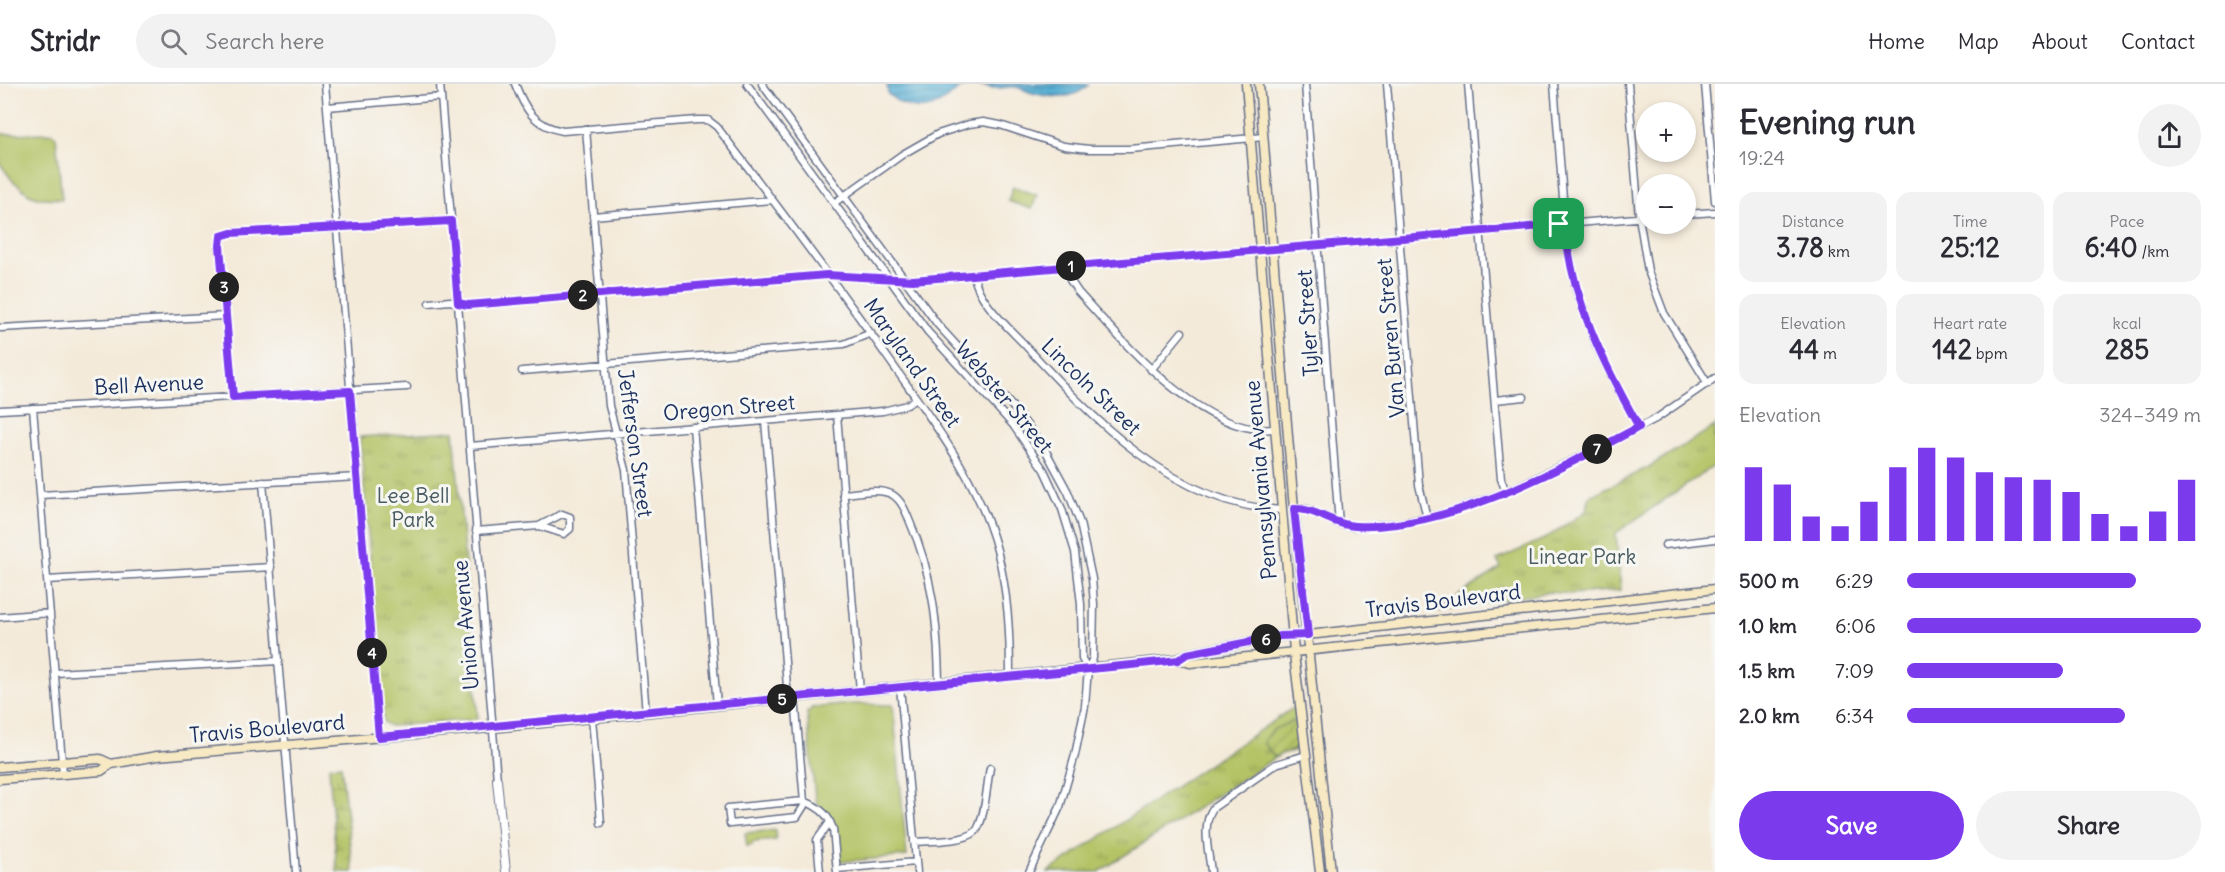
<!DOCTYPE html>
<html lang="en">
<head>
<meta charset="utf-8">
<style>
  :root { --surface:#fff; --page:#f2f2f3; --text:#2b2b33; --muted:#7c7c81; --line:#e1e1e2; --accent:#7c3aed }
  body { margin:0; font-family:Delius,sans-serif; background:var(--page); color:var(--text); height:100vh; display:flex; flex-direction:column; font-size:22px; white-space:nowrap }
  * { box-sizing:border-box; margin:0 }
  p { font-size:20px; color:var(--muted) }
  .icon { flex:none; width:33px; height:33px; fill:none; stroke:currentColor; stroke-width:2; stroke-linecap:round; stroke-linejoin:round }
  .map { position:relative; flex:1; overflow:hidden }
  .details { display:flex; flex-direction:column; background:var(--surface); width:510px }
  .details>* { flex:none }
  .controls { position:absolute; left:1636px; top:18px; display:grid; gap:12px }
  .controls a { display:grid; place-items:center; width:60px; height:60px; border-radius:50%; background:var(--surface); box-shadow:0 3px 9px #0003; font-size:30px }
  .pin { position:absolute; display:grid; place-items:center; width:51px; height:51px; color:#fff; margin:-26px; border-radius:12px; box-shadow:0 3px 9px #0006 }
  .km { position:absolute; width:30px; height:30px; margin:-15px; border-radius:50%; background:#222; color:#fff; font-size:16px; line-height:30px; text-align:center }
  .round { display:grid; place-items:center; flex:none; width:63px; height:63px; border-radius:32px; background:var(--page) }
  .overview { display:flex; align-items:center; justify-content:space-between; height:102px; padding:0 24px }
  h1 { font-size:33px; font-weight:700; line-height:45px }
  .stats { display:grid; grid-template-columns:repeat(3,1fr); gap:9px; height:102px; padding:6px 24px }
  .stats div { display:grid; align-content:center; border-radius:15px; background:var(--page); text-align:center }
  .stats b { font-size:26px; font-weight:700 }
  .stats small { font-size:16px; font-weight:400 }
  .stats p { font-size:16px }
  .chart { height:168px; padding:12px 24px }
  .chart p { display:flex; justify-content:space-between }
  .chart svg { width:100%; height:108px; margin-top:6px; stroke:var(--accent); stroke-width:6 }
  .primary-button { display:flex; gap:12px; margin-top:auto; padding:12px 24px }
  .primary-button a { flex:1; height:69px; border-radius:36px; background:var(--accent); color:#fff; font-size:24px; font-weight:700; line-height:69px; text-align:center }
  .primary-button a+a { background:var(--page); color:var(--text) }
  ul { padding:0 24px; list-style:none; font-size:20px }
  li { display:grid; grid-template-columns:96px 72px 1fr; align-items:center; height:45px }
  li i { height:15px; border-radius:8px; background:var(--accent) }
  header { display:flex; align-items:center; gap:36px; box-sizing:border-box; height:84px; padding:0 30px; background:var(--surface); border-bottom:2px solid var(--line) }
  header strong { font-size:28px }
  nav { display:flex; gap:33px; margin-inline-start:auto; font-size:21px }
  .search { width:420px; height:54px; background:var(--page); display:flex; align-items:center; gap:15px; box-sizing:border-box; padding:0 21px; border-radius:33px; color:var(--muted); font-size:22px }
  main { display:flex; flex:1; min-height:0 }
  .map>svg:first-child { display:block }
  .wetland { fill:url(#wetland-marsh); stroke:#687962; stroke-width:1.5 }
  .park { fill:url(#park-tufts); stroke:#687962; stroke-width:1.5 }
  .garden { fill:url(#garden-furrows); stroke:#687962; stroke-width:1.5 }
  .pitch { fill:#b4c365; stroke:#687962; stroke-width:1.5 }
  .water { fill:url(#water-rules); stroke:#396f99; stroke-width:1.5 }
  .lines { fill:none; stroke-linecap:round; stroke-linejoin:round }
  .minor-casing { stroke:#677089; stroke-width:9 }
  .tertiary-casing { stroke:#677089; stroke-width:10 }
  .secondary-casing { stroke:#677089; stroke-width:11 }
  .minor { stroke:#fff; stroke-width:6 }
  .tertiary { stroke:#fff; stroke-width:8 }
  .secondary { stroke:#f7e9c3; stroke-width:8 }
  .route-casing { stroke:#fff; stroke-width:12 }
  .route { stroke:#7c3aed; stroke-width:8 }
  .labels { text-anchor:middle; stroke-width:6; stroke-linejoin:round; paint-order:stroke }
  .street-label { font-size:21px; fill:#1b2f5e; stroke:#f6f6f2 }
  .park-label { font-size:21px; fill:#495b60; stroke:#f6f6f2 }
</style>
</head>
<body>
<header>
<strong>Stridr</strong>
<div class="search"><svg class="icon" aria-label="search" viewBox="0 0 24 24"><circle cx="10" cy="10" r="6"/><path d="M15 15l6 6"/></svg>Search here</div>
<nav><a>Home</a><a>Map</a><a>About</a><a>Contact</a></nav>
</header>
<main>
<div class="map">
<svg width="1715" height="788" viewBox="0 0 1715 788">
  <defs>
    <pattern id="wetland-marsh" width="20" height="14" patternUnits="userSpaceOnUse" patternTransform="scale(1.5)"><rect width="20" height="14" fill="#b4c365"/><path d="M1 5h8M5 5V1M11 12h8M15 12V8" fill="none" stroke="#929f56"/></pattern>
    <pattern id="park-tufts" width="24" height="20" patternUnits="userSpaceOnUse" patternTransform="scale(1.5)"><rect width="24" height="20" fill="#b4c365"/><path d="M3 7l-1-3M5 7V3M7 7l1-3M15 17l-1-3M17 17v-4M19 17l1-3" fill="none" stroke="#929f56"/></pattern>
    <pattern id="garden-furrows" width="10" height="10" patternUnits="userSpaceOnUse" patternTransform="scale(1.5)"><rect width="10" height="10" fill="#b4c365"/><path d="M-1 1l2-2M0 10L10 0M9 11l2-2" fill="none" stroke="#929f56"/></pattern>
    <pattern id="water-rules" width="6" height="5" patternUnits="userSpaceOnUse" patternTransform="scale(1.5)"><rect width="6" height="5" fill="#57afd4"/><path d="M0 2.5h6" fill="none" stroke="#478faf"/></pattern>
  </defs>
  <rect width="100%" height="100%" fill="#f6f6f2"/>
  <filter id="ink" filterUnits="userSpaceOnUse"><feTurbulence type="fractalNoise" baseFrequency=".0167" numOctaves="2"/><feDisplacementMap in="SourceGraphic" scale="12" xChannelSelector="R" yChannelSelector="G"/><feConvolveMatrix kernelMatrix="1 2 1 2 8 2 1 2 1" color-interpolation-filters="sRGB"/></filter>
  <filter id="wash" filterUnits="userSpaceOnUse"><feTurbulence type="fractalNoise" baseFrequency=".008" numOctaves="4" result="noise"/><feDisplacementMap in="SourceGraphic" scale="24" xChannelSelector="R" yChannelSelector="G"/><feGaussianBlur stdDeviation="1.35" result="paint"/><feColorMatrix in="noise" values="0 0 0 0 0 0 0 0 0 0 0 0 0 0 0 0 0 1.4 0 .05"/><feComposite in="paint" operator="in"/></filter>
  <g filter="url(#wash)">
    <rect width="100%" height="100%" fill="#f4ead9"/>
    <path class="wetland" d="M341,681L353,788H337L329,684L330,682Z"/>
    <path class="park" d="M1715,342V381L1616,449L1621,506L1570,510L1550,508L1434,528L1501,484L1497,476L1546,454L1586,427L1590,412L1647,384Z
      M454,347L478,635L390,642L384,638L360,353Z
      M1296,622L1299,658L1296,666L1281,670L1099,788H1048Z
      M776,746V756L753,758L752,761L747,762L745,749Z"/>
    <path class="garden" d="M1296,636C1301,667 1301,662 1274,673L1263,658L1274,645Z"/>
    <path class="pitch" d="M52,49L56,53L62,115L41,114L29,110L12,96L0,80V50Z
      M1013,103L1037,111L1032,125L1008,117Z
      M852,620L893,621L907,772L839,778L834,736L817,720L815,714L807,628L811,627V624Z"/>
    <path class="water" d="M887,0H1089C1076,16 1051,14 1033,9C1027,8 1022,4 1016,3C1009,2 1003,4 997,4C989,4 982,1 974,1C961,0 955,8 946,15C926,30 905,26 888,10Z"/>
  </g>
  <g filter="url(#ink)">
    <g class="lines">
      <g class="minor-casing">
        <path id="minor" d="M325,0L379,653
          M440,0L497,696
          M515,0C525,25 534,42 563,47L697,36H708L717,43C776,120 835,198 890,277C932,337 978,394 997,466C1008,508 1010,550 1010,592
          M747,0L928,248L1013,341L1044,386L1062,425L1075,468L1081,520L1082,575L1088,585
          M762,0L938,241L1012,322L1042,360L1068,408L1080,439L1092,495L1094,520L1093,574L1088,585L1085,622L1075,671L1060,723L1029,788
          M1305,0L1339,440
          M1387,0L1419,401L1427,434
          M1468,0L1501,395L1506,408
          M1554,0L1566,152L1576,206L1596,261L1617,304L1639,343
          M1628,0L1639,133L1648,187L1664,229L1708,300
          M1705,0L1715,117
          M327,23L441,13
          M586,45L609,322L626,386L646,629
          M834,119L903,70L938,50L969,40L983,38L1000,41L1064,62L1089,65H1130L1264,53
          M1686,130L1715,128
          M593,132L772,116
          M1068,182L1070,196L1078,208C1122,256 1202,353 1274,345
          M974,191C977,216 1007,242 1024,260C1092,334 1174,422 1282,426
          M429,219L450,217L468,221L827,191L913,196L1647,133
          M0,244L226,232
          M1151,286L1182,248
          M522,287L844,260L871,249
          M233,313L220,162L221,152L231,149L451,137
          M1495,316L1524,313
          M33,324L63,690
          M0,326L407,303
          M837,331L860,607
          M765,337L788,614
          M693,343L717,621
          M470,362L883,327L907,321L916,314
          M263,398L296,788
          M843,410C858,409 880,403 893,411C902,417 906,428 910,438C933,490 938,543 939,599
          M40,411L358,393
          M1294,425H1307L1339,440L1354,443L1400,439L1447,429L1506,408L1617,355L1657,334L1715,294
          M476,447L539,442L564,450L570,445V433L562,430L539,442
          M1665,461L1715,455
          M47,496L271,483
          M0,533L50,529
          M55,589L279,577
          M900,603L917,788
          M795,614L804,717C814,721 826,728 830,738
          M592,634L601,739
          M804,717V722L797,733L730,740L728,724Z
          M914,758C929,757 964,758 975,748C985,739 987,698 990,684
          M837,785L916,778
          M820,788L817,756L830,738L833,745L837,788
          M1211,788C1209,768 1201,741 1213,724L1276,680L1306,671"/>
      </g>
      <g class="tertiary-casing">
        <path id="tertiary" d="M497,696L506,788"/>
      </g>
      <g class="secondary-casing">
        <path id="secondary" d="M1246,0L1295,579L1320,788
          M1259,0L1294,425L1331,788
          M1178,575L1187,570L1280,552L1317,550L1715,505
          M0,683L100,675L111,680
          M0,695L101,687L111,680L157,672L502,643L1178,575L1190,579L1715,524"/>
      </g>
      <use href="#minor" class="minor"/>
      <use href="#tertiary" class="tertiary"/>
      <use href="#secondary" class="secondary"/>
    </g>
  </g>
  <g class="lines" filter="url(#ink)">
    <g class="route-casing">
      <path id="route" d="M451,137L458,219L468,221L827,191L913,196L1565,140C1571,215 1603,279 1639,343C1560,385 1446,447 1355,442C1332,441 1316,424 1294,425L1308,551L1280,552L1187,570L1178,576L1132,581L379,653L350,307L233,313L220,162L221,152L231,149Z"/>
    </g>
    <use href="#route" class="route"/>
  </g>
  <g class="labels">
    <g class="street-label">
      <text transform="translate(1308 239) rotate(-94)" y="7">Tyler Street</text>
      <text transform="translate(1391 254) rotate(-95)" y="7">Van Buren Street</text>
      <text transform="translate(912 279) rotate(55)" y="7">Maryland Street</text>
      <text transform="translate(149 301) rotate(-3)" y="7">Bell Avenue</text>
      <text transform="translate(1091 303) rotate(44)" y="7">Lincoln Street</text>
      <text transform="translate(1004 313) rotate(50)" y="7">Webster Street</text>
      <text transform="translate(729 324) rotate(-5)" y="7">Oregon Street</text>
      <text transform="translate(635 359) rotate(82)" y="7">Jefferson Street</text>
      <text transform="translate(1261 396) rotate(-95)" y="7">Pennsylvania Avenue</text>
      <text transform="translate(1443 517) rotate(-7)" y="7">Travis Boulevard</text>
      <text transform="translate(466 541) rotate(-95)" y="7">Union Avenue</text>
      <text transform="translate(267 645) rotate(-5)" y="7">Travis Boulevard</text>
    </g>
    <g class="park-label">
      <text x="413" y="419">Lee Bell<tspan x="413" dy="24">Park</tspan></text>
      <text x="1582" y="480">Linear Park</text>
    </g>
  </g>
</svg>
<div class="controls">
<a>+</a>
<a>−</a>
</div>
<div class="pin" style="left:1559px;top:140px;background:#1e9e55"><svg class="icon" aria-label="arrive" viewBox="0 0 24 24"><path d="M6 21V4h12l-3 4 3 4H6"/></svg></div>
<b class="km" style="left:1071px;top:182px">1</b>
<b class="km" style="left:583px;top:211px">2</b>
<b class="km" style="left:224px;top:203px">3</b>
<b class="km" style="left:372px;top:569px">4</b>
<b class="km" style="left:782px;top:615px">5</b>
<b class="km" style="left:1266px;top:555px">6</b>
<b class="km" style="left:1597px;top:365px">7</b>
</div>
<section class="details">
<div class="overview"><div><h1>Evening run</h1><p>19:24</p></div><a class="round"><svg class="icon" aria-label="share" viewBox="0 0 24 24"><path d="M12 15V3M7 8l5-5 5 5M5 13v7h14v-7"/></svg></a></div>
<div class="stats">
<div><p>Distance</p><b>3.78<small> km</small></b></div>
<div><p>Time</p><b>25:12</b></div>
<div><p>Pace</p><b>6:40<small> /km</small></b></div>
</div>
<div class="stats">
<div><p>Elevation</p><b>44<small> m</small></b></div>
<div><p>Heart rate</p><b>142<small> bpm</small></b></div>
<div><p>kcal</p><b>285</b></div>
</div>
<div class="chart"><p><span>Elevation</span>324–349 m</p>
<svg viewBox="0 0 160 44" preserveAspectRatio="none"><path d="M5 44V14M15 44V21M25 44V34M35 44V38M45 44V28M55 44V14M65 44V6M75 44V10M85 44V16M95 44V18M105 44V19M115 44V24M125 44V33M135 44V38M145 44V32M155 44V19"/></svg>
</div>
<ul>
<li><b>500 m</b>6:29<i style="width:78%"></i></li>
<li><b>1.0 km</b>6:06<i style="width:100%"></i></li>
<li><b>1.5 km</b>7:09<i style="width:53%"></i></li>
<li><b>2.0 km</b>6:34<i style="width:74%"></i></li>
</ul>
<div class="primary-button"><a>Save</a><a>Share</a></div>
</section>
</main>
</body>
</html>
